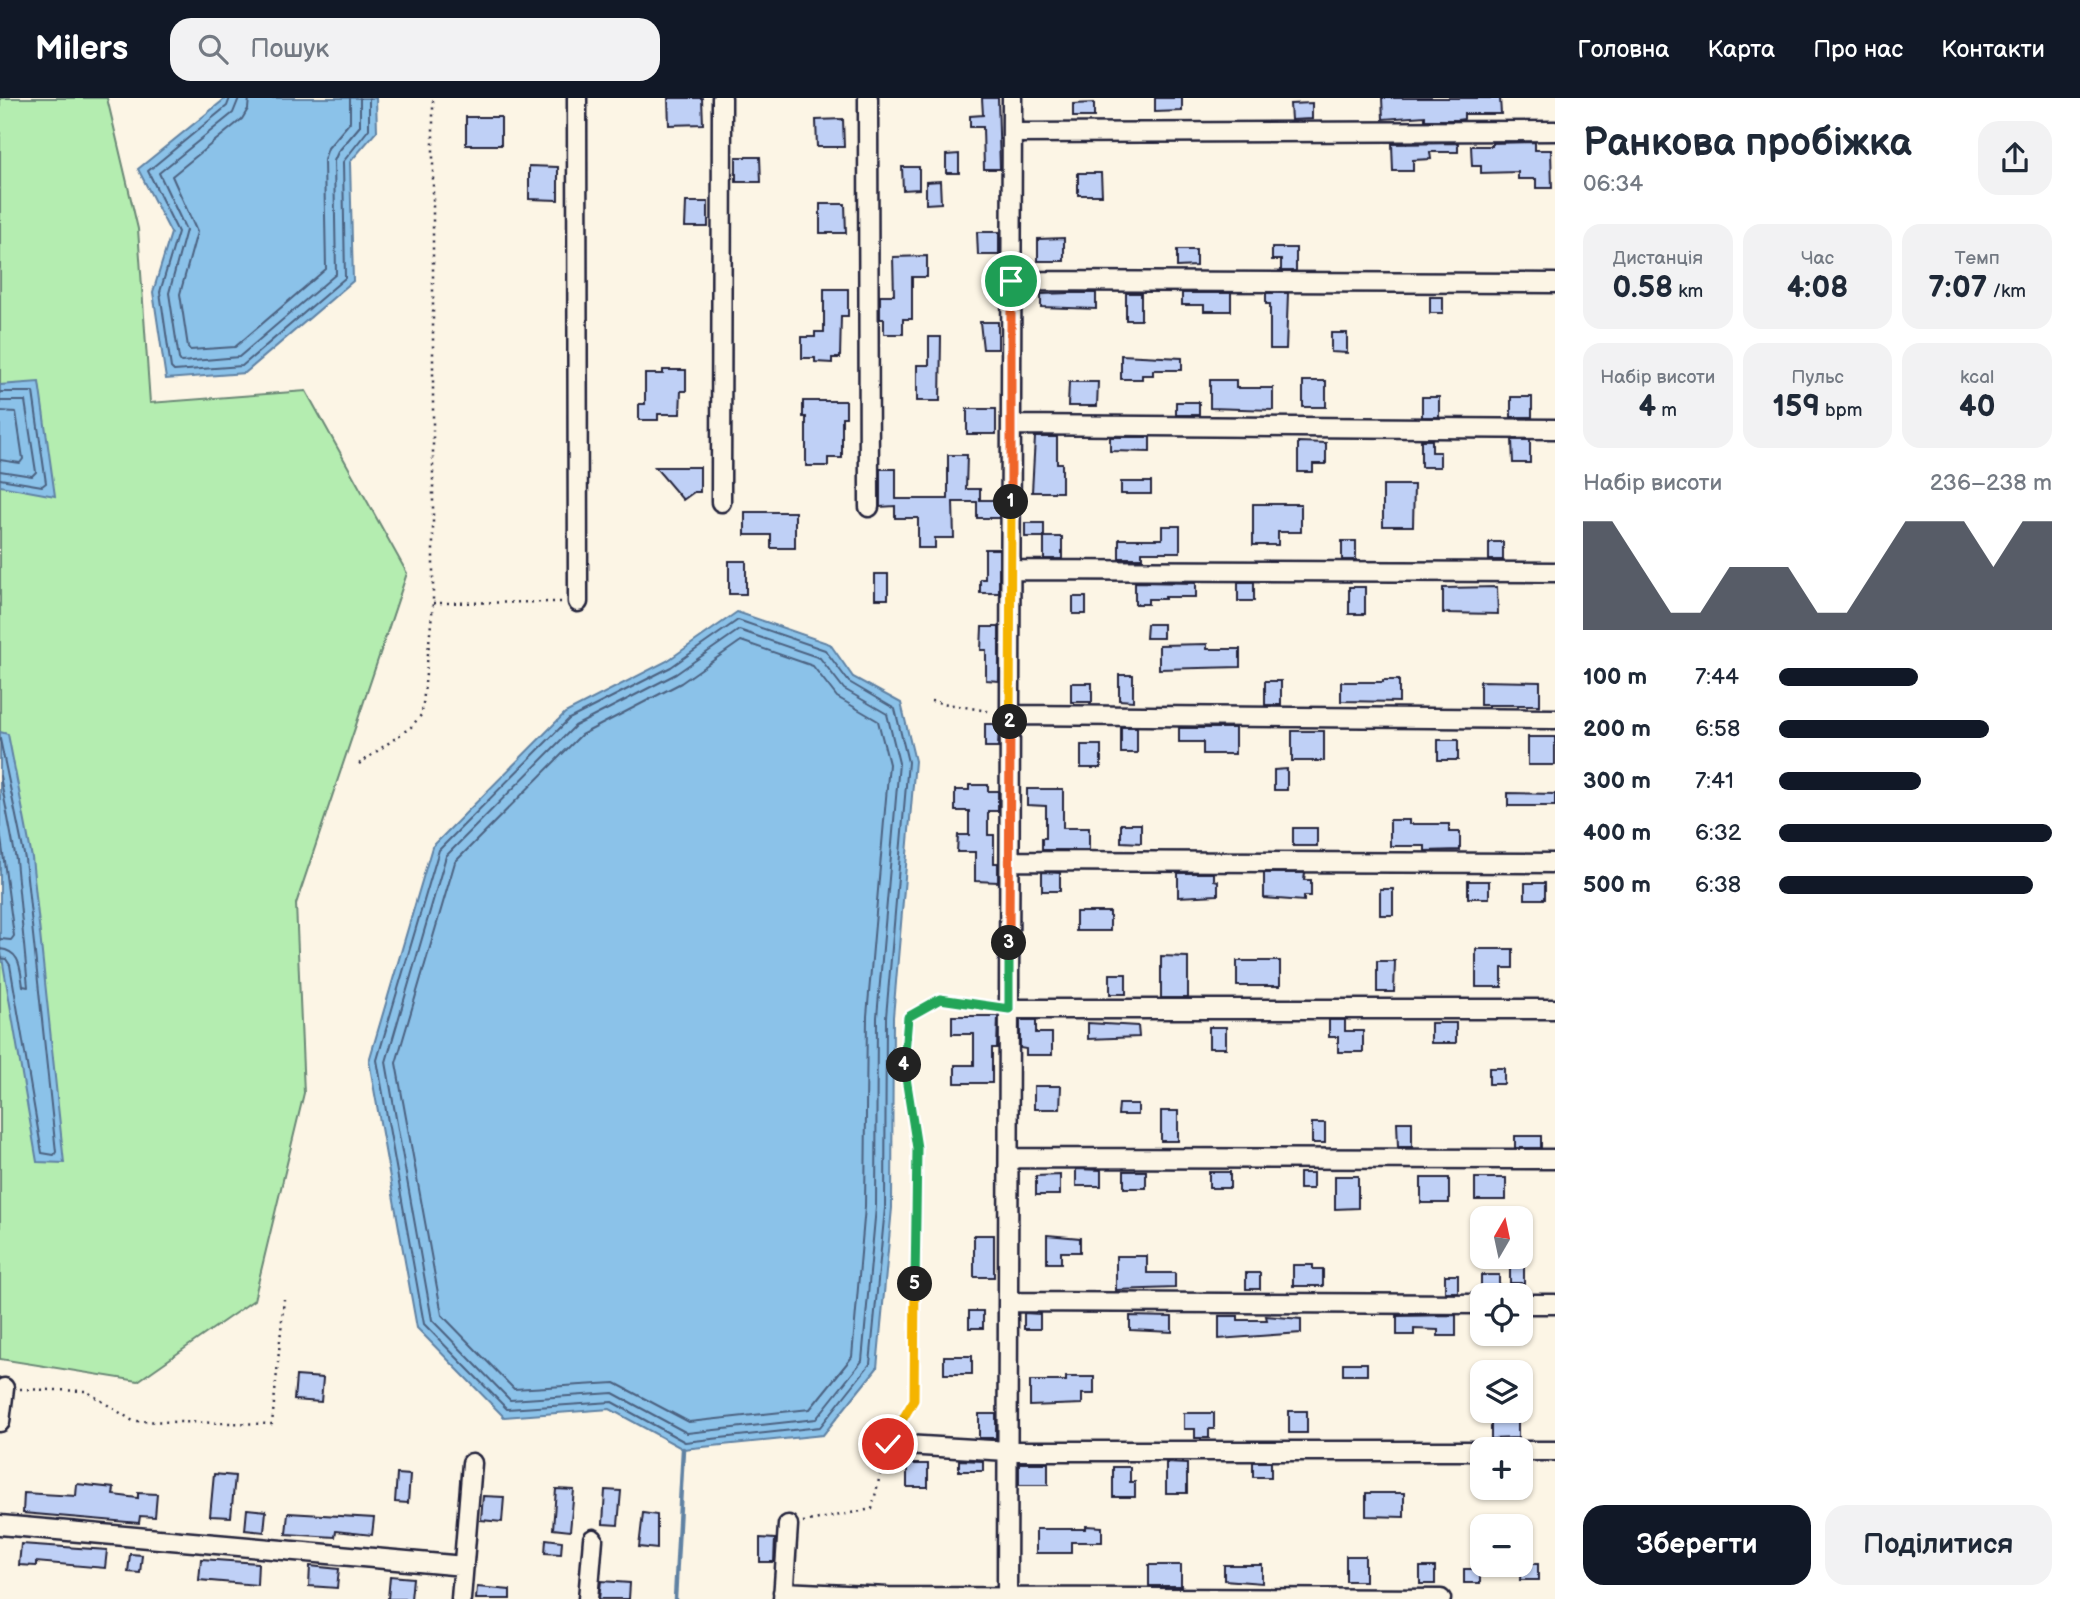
<!DOCTYPE html>
<html lang="uk">
<head>
<meta charset="utf-8">
<style>
  :root { --surface:#fff; --page:#f2f2f3; --text:#1f2937; --muted:#747a83; --accent:#111827 }
  body { margin:0; font-family:"Balsamiq Sans",sans-serif; background:var(--page); color:var(--text); height:100vh; display:flex; flex-direction:column; font-size:26px; white-space:nowrap }
  * { box-sizing:border-box; margin:0 }
  p { font-size:23px; color:var(--muted) }
  .icon { flex:none; width:38px; height:38px; fill:none; stroke:currentColor; stroke-width:2; stroke-linecap:round; stroke-linejoin:round }
  .map { position:relative; flex:1; overflow:hidden }
  .sheet { display:flex; flex-direction:column; background:var(--surface); width:525px }
  .sheet>* { flex:none }
  .needle { width:46px; rotate:9deg }
  .buttons { position:absolute; left:1470px; top:1108px; display:grid; gap:14px }
  .buttons a { display:grid; place-items:center; width:63px; height:63px; border-radius:14px; background:var(--surface); box-shadow:0 2px 5px #0004; font-size:35px }
  .pin { position:absolute; display:grid; place-items:center; width:60px; height:60px; color:#fff; margin:-30px; border:4px solid #fff; border-radius:50%; box-shadow:0 2px 7px #0007 }
  .km { position:absolute; width:35px; height:35px; margin:-18px; border-radius:50%; background:#222; color:#fff; font-size:19px; line-height:35px; text-align:center }
  .round { display:grid; place-items:center; flex:none; width:74px; height:74px; border-radius:21px; background:var(--page) }
  .summary { display:flex; align-items:center; justify-content:space-between; height:119px; padding:0 28px }
  h1 { font-size:38px; font-weight:700; line-height:52px }
  .figures { display:grid; grid-template-columns:repeat(3,1fr); gap:10px; height:119px; padding:7px 28px }
  .figures div { display:grid; align-content:center; border-radius:18px; background:var(--page); text-align:center }
  .figures b { font-size:30px; font-weight:700 }
  .figures small { font-size:19px; font-weight:400 }
  .figures p { font-size:19px }
  .chart { height:196px; padding:14px 28px }
  .chart p { display:flex; justify-content:space-between }
  .chart svg { width:100%; height:126px; margin-top:7px; fill:var(--accent); opacity:.7 }
  .action { display:flex; gap:14px; margin-top:auto; padding:14px 28px }
  .action a { flex:1; height:80px; border-radius:21px; background:var(--accent); color:#fff; font-size:28px; font-weight:700; line-height:80px; text-align:center }
  .action a+a { background:var(--page); color:var(--text) }
  ul { padding:0 28px; list-style:none; font-size:23px }
  li { display:grid; grid-template-columns:112px 84px 1fr; align-items:center; height:52px }
  li i { height:18px; border-radius:9px; background:var(--accent) }
  header { display:flex; align-items:center; gap:42px; box-sizing:border-box; height:98px; padding:0 35px; background:var(--accent); color:#fff }
  header strong { font-size:33px }
  nav { display:flex; gap:38px; margin-inline-start:auto; font-size:24px }
  .search { width:490px; height:63px; background:var(--page); display:flex; align-items:center; gap:18px; box-sizing:border-box; padding:0 24px; border-radius:21px; color:var(--muted); font-size:26px }
  main { display:flex; flex:1; min-height:0 }
  .map>svg:first-child { display:block }
  .green { fill:#b4edb0; stroke:#6b8876; stroke-width:2 }
  .water { fill:#8bc2e9; stroke:#6182a3; stroke-width:2 }
  .lines { fill:none; stroke-linecap:round; stroke-linejoin:round }
  .shore { stroke:#4c6281; stroke-width:2 }
  .stream { stroke:#6182a3; stroke-width:4.5 }
  .building { fill:#bfd0f6; stroke:#22223b; stroke-width:2 }
  .minor-casing { stroke:#22223b; stroke-width:23 }
  .path { stroke:#22223b; stroke-width:2.5; stroke-dasharray:2 5; stroke-linecap:butt }
  .minor { stroke:#fcf5e5; stroke-width:18 }
  .split-1-casing { stroke:#fff; stroke-width:14 }
  .split-2-casing { stroke:#fff; stroke-width:14 }
  .split-3-casing { stroke:#fff; stroke-width:14 }
  .split-4-casing { stroke:#fff; stroke-width:14 }
  .split-5-casing { stroke:#fff; stroke-width:14 }
  .split-6-casing { stroke:#fff; stroke-width:14 }
  .split-1 { stroke:#f0652b; stroke-width:9 }
  .split-2 { stroke:#f5b400; stroke-width:9 }
  .split-3 { stroke:#f0652b; stroke-width:9 }
  .split-4 { stroke:#22a559; stroke-width:9 }
  .split-5 { stroke:#22a559; stroke-width:9 }
  .split-6 { stroke:#f5b400; stroke-width:9 }
</style>
</head>
<body>
<header>
<strong>Milers</strong>
<div class="search"><svg class="icon" aria-label="search" viewBox="0 0 24 24"><circle cx="10" cy="10" r="6"/><path d="M15 15l6 6"/></svg>Пошук</div>
<nav><a>Головна</a><a>Карта</a><a>Про нас</a><a>Контакти</a></nav>
</header>
<main>
<div class="map">
<svg width="1555" height="1501" viewBox="0 0 1555 1501">
  <rect width="100%" height="100%" fill="#fcf5e5"/>
  <filter id="ink" filterUnits="userSpaceOnUse"><feTurbulence type="fractalNoise" baseFrequency=".0143" numOctaves="2"/><feDisplacementMap in="SourceGraphic" scale="14" xChannelSelector="R" yChannelSelector="G"/><feConvolveMatrix kernelMatrix="1 2 1 2 8 2 1 2 1" color-interpolation-filters="sRGB"/></filter>
  <g filter="url(#ink)">
    <path class="green" d="M0,0H107L138,131L150,305L306,293L407,475L296,806L304,995L254,1202L138,1283L0,1261Z"/>
    <path class="water" d="M226,0H376L377,33L350,64L353,183L245,275L166,281L153,194L171,135L138,71Z
      M39,284L55,398L0,388V287Z
      M737,514L830,546L853,579L901,605L915,663L893,919L892,1110L877,1270L823,1337L683,1351L610,1311L504,1319L417,1230L369,963L432,749L565,615L667,563Z
      M0,634L8,636L32,760L64,1065L37,1064L0,848Z"/>
    <g class="lines">
      <path class="shore" d="M230,0L227,8L148,73L178,134L160,194L171,270L174,273L242,268L345,180L343,64L369,31V0
        M239,0L233,15L159,75L186,132L169,195L179,261L181,264L239,259L336,176L334,63L338,54L360,28V0
        M249,0L248,11L242,21L172,78L197,134L180,196L188,249L190,252L235,249L326,171L324,62L328,50L350,24V0
        M0,294H33L46,385L42,388L0,381
        M0,303H25L36,374L32,378L0,373
        M0,313L16,314L23,361L20,365L0,362
        M738,522L825,552L849,584L895,611L908,664L886,919L885,1110L870,1266L820,1329L685,1344L612,1304L507,1311L424,1226L377,962L439,752L569,621L671,569Z
        M739,532L820,560L844,591L887,616L899,665L877,919L876,1109L862,1263L816,1321L687,1335L613,1295L510,1302L432,1222L386,964L446,758L575,628L676,576Z
        M741,543L813,568L837,599L878,623L889,666L867,918L865,1109L852,1259L810,1311L689,1324L615,1285L514,1291L442,1217L396,965L455,764L581,637L681,585Z
        M0,641L25,761L56,1054L54,1057L42,1055L10,867L6,861L0,860
        M0,678L16,762L28,889L23,888C20,871 21,853 0,851
        M0,733L14,838L11,842L0,841"/>
      <path class="stream" d="M675,1501L683,1351"/>
    </g>
    <path class="building" d="M668,0H702L703,26L669,27Z
      M982,0H998L1000,71H984L983,29H970V18L983,17Z
      M1155,0H1182V13L1155,14Z
      M1382,0H1500L1501,16H1464V21L1457,22H1425V18L1383,21Z
      M1094,5V19H1073V6Z
      M1312,5V21L1291,22L1290,6Z
      M466,19H501V47H466Z
      M843,21L844,49H817L816,22Z
      M1535,44V52H1551L1552,90H1536V81H1518V74L1481,75V68H1472L1471,48H1492V45Z
      M1458,45V54H1430L1431,61L1413,62V73H1393L1392,46Z
      M959,56V75H946V57Z
      M736,59H760L761,84H736Z
      M529,68L558,69V102L529,101Z
      M902,69H919V91L903,92Z
      M1078,75H1101L1102,97H1078Z
      M940,83L941,105L926,106V84Z
      M686,104H708V129H685Z
      M820,106H845L846,135H820Z
      M977,134H999V157H978Z
      M1064,140V163H1038V141Z
      M1272,150H1296V173H1281V162H1272Z
      M1177,152H1196V168L1177,169Z
      M927,158V179H912V221H903V236H884V221H880V197H894L893,159Z
      M824,191H848V218H841L840,260H832V265L815,264V260H802V239H815V234H824Z
      M1070,195H1096V211L1041,209V196Z
      M1126,195H1141V222H1126Z
      M1182,195H1231V213H1204V207H1182Z
      M1266,195H1288L1286,251H1270V206H1266Z
      M1430,199H1443V215H1430Z
      M980,224H998V251H983Z
      M1331,235H1347V255L1331,254Z
      M929,239H941L940,303H917V267H929Z
      M1121,257L1182,260V272H1153V277H1142V281H1121Z
      M663,272H686V293H681L680,316H658V322H639V306H645V276H663Z
      M1210,282H1236V290H1273V312L1210,310Z
      M1303,283H1326V309H1303Z
      M1069,284H1098L1097,308H1068Z
      M1422,299H1439V319H1422Z
      M1511,299H1532V319H1511Z
      M803,303H846V319H842V360H828V368H806V319H803Z
      M1176,304H1199V317H1176Z
      M967,311H996V336H967Z
      M1035,339H1057V365H1062V394H1032Z
      M1110,339H1150V354L1110,353Z
      M1421,342H1432V354H1440V369H1421Z
      M1512,342H1530V365H1513Z
      M1298,344L1326,345V366H1313V374H1298Z
      M948,357H967L966,391H980V402H999V420H977V404H953L954,440H935V450H918V420H895V408L880,409V371H896V401H948Z
      M655,369H700V394H694L683,402Z
      M1121,384H1151V396H1121Z
      M1383,387H1414L1413,428H1383Z
      M1253,406H1301V434H1278V447H1253Z
      M745,414H795V450H771V437H745Z
      M1025,425H1044V439H1025Z
      M1162,428H1180V454H1142V460H1119V441H1162Z
      M1044,439H1062V461H1044Z
      M1342,443H1356V462H1342Z
      M1489,444H1503V462H1489Z
      M985,451H999V495H980V481H985Z
      M729,463H746V496H729Z
      M875,476H888V501H875Z
      M1135,484L1196,485V499H1165V501H1148V506H1135Z
      M1238,484H1254V503H1238Z
      M1349,489H1365V516H1349Z
      M1497,489L1498,516L1443,515V490Z
      M1073,499H1086V516H1073Z
      M1147,526H1163V540H1146Z
      M982,529H999V583L986,582V552H981Z
      M1207,546V551H1240V569L1159,571V547Z
      M1119,577H1133V603L1119,602Z
      M1383,582H1399V604L1341,603V584H1383Z
      M1265,583H1281V607H1265Z
      M1480,583L1540,584V607H1480Z
      M1071,585H1092V604H1071Z
      M985,626H999L998,649H985Z
      M1121,629H1137V655H1121Z
      M1179,630H1235V656H1203V644H1179Z
      M1292,633H1324V663H1292Z
      M1528,639H1555V667H1528Z
      M1438,642H1458V662H1438Z
      M1081,647H1101V670H1081Z
      M1287,671V692H1274V672Z
      M969,687H988V693H998V713H988V737H994V765H998V784L975,783V754H957L958,737H969V713H955V692H969Z
      M1027,691H1063V730H1089V752H1042V740H1046V708L1027,707Z
      M1508,695L1555,696V708H1508Z
      M1390,722H1409V726H1449V734H1460V752L1425,753V748H1390Z
      M1121,726H1141V745L1121,744Z
      M1293,730H1317V748H1293Z
      M1042,774L1060,775V793H1042Z
      M1178,775H1214V782L1218,783V797L1178,799Z
      M1264,775H1305L1304,782H1311V798H1304V803L1264,800Z
      M1468,783H1489V800H1468Z
      M1525,785H1545V801H1525Z
      M1380,791H1393V817H1380Z
      M1076,814H1110V833H1076Z
      M1476,851H1513V870H1502V889H1476Z
      M1161,858L1188,859V900H1161Z
      M1237,863H1280V888H1237Z
      M1377,863H1395L1394,894H1377Z
      M1110,876H1126V896H1110Z
      M952,918H998L997,950H992V985H955V967H974V936H952Z
      M1020,922H1036V935H1052V957H1026V951L1020,950Z
      M1329,922H1345V933H1363V954H1338V939H1329Z
      M1088,925L1138,928L1139,939L1088,941Z
      M1431,925H1456V945H1431Z
      M1209,929H1226V950H1209Z
      M1489,970H1504V986H1489Z
      M1034,988H1061L1060,1011H1034Z
      M1119,1006H1138V1017H1118Z
      M1161,1013H1178V1043H1161Z
      M1397,1024H1412V1049H1398Z
      M1312,1025H1325V1045H1312Z
      M1515,1038H1541V1050H1515Z
      M1076,1071L1101,1072V1088H1076Z
      M1124,1073H1146V1090H1124Z
      M1209,1074H1230V1090H1209Z
      M1299,1075H1313V1091H1299Z
      M1060,1077V1097H1036V1078Z
      M1335,1078H1358V1110L1335,1111Z
      M1421,1080H1449V1105H1421Z
      M1475,1080H1506V1102H1475Z
      M974,1137H994V1179H974Z
      M1047,1137L1080,1140V1154H1061V1165H1047Z
      M1116,1158H1147V1175H1175V1190L1116,1192Z
      M1293,1167H1313V1171H1323V1188H1293Z
      M1510,1169H1524V1185H1510Z
      M1246,1175H1260V1191H1246Z
      M1445,1177H1458V1194H1445Z
      M1481,1177H1499V1194H1481Z
      M969,1213H983V1230H969Z
      M1024,1215L1040,1216V1231H1024Z
      M1456,1217V1238H1438V1232L1414,1231V1237H1397V1218Z
      M1130,1218L1172,1219V1234L1130,1232Z
      M1219,1218H1238V1222H1267L1266,1218L1301,1221V1235L1219,1241Z
      M944,1258H972V1276H944Z
      M1343,1265H1367V1277H1343Z
      M296,1278L323,1280L321,1304L294,1302Z
      M1066,1279H1094V1296H1082V1306L1030,1308V1283H1066Z
      M1289,1313H1307V1335H1289Z
      M1184,1315H1214V1331H1209V1340H1195V1331H1184Z
      M979,1316H996V1340H979Z
      M1491,1321H1518V1340L1491,1341Z
      M959,1362L983,1363V1373H959Z
      M1253,1364H1271V1379H1253Z
      M1019,1365H1048V1387H1019Z
      M1166,1365L1187,1366V1395H1166Z
      M907,1366H928V1389H907Z
      M1113,1369H1130V1384H1135V1399H1113Z
      M214,1376L235,1378L231,1419L210,1418Z
      M397,1376L410,1377L408,1405L395,1404Z
      M77,1386L114,1390L113,1397L138,1400V1395L157,1396L155,1419L140,1418L139,1425L23,1415L24,1395L76,1398Z
      M556,1391L574,1392L570,1433L553,1431Z
      M605,1392L621,1393L618,1427L603,1426Z
      M1366,1395H1404V1419L1366,1418Z
      M483,1398L504,1399L502,1424L481,1422Z
      M247,1411L266,1413L264,1434L245,1432Z
      M288,1415L374,1420L372,1437L336,1433L335,1439L286,1436Z
      M643,1415L657,1417V1451L639,1449Z
      M1086,1428L1102,1429V1444H1071V1455H1036V1431H1086Z
      M760,1440L775,1441L774,1464H760Z
      M546,1441L562,1443L561,1456L545,1455Z
      M21,1446L107,1452L105,1470L36,1464V1468L19,1467Z
      M130,1456L142,1457L140,1475L128,1474Z
      M1346,1458H1365V1483H1346Z
      M201,1461L258,1465L257,1487L199,1482Z
      M1521,1466H1538V1482H1520Z
      M1149,1467H1181V1488H1149Z
      M1224,1467H1262V1485L1224,1482Z
      M310,1468L339,1471L337,1490L309,1488Z
      M1420,1469H1435V1486H1420Z
      M1464,1471H1480V1485H1464Z
      M390,1478L413,1480L411,1501H388Z
      M601,1483L630,1485L629,1501H599Z
      M477,1489L510,1492V1501H476Z"/>
    <g class="lines">
      <g class="minor-casing">
        <path id="minor" d="M577,0L578,504
          M868,0L869,409
          M1012,35L1555,33
          M1011,183L1555,185
          M1011,327L1555,331
          M721,404L722,0
          M1011,472L1555,474
          M1010,617L1555,621
          M1010,763L1555,765
          M1009,911H1555
          M1009,1060L1555,1061
          M1008,1204L1482,1206
          M1521,1206H1555
          M0,1324L4,1290
          M888,1346L1008,1353H1482
          M1521,1353H1555
          M0,1427L464,1468
          M783,1494L888,1499L1441,1501
          M461,1501L472,1365
          M588,1501L593,1441
          M783,1501L788,1427
          M1007,1501L1012,0"/>
      </g>
      <path class="path" d="M433,505L562,504
        M931,603L993,614
        M359,666L411,629L422,616L433,505V0
        M20,1291L86,1293L133,1323L272,1326L284,1201
        M896,1332L914,1302L917,1050L904,969L908,919L940,901L992,909
        M803,1424L872,1411L884,1360"/>
      <use href="#minor" class="minor"/>
    </g>
  </g>
  <g class="lines" filter="url(#ink)">
    <g class="split-1-casing">
      <path id="split-1" d="M1011,404V183"/>
    </g>
    <g class="split-2-casing">
      <path id="split-2" d="M1010,624L1011,404"/>
    </g>
    <g class="split-3-casing">
      <path id="split-3" d="M1009,845L1010,624"/>
    </g>
    <g class="split-4-casing">
      <path id="split-4" d="M904,967L908,919L940,901L1009,911V845"/>
    </g>
    <g class="split-5-casing">
      <path id="split-5" d="M904,967L917,1050L915,1186"/>
    </g>
    <g class="split-6-casing">
      <path id="split-6" d="M888,1346L914,1302L915,1186"/>
    </g>
    <use href="#split-1" class="split-1"/>
    <use href="#split-2" class="split-2"/>
    <use href="#split-3" class="split-3"/>
    <use href="#split-4" class="split-4"/>
    <use href="#split-5" class="split-5"/>
    <use href="#split-6" class="split-6"/>
  </g>
</svg>
<div class="buttons">
<a><svg class="needle" viewBox="-14 -14 28 28"><path d="M0-13l5 13h-10z" fill="#e53935"/><path d="M0 13l5-13h-10z" fill="#747a83"/></svg></a>
<a><svg class="icon" aria-label="locate" viewBox="0 0 24 24"><circle cx="12" cy="12" r="6"/><path d="M12 2v4M12 18v4M2 12h4M18 12h4"/></svg></a>
<a><svg class="icon" aria-label="layers" viewBox="0 0 24 24"><path d="M12 4l9 5-9 5-9-5zM3 14l9 5 9-5"/></svg></a>
<a>+</a>
<a>−</a>
</div>
<div class="pin" style="left:1011px;top:183px;background:#1e9e55"><svg class="icon" aria-label="arrive" viewBox="0 0 24 24"><path d="M6 21V4h12l-3 4 3 4H6"/></svg></div>
<div class="pin" style="left:888px;top:1346px;background:#d93025"><svg class="icon" aria-label="check" viewBox="0 0 24 24"><path d="M5 12l5 5 9-10"/></svg></div>
<b class="km" style="left:1011px;top:404px">1</b>
<b class="km" style="left:1010px;top:624px">2</b>
<b class="km" style="left:1009px;top:845px">3</b>
<b class="km" style="left:904px;top:967px">4</b>
<b class="km" style="left:915px;top:1186px">5</b>
</div>
<section class="sheet">
<div class="summary"><div><h1>Ранкова пробіжка</h1><p>06:34</p></div><a class="round"><svg class="icon" aria-label="share" viewBox="0 0 24 24"><path d="M12 15V3M7 8l5-5 5 5M5 13v7h14v-7"/></svg></a></div>
<div class="figures">
<div><p>Дистанція</p><b>0.58<small> km</small></b></div>
<div><p>Час</p><b>4:08</b></div>
<div><p>Темп</p><b>7:07<small> /km</small></b></div>
</div>
<div class="figures">
<div><p>Набір висоти</p><b>4<small> m</small></b></div>
<div><p>Пульс</p><b>159<small> bpm</small></b></div>
<div><p>kcal</p><b>40</b></div>
</div>
<div class="chart"><p><span>Набір висоти</span>236–238 m</p>
<svg viewBox="0 0 160 44" preserveAspectRatio="none"><path d="M0 44V6L10 6L20 22L30 38L40 38L50 22L60 22L70 22L80 38L90 38L100 22L110 6L120 6L130 6L140 22L150 6L160 6V44z"/></svg>
</div>
<ul>
<li><b>100 m</b>7:44<i style="width:51%"></i></li>
<li><b>200 m</b>6:58<i style="width:77%"></i></li>
<li><b>300 m</b>7:41<i style="width:52%"></i></li>
<li><b>400 m</b>6:32<i style="width:100%"></i></li>
<li><b>500 m</b>6:38<i style="width:93%"></i></li>
</ul>
<div class="action"><a>Зберегти</a><a>Поділитися</a></div>
</section>
</main>
</body>
</html>
